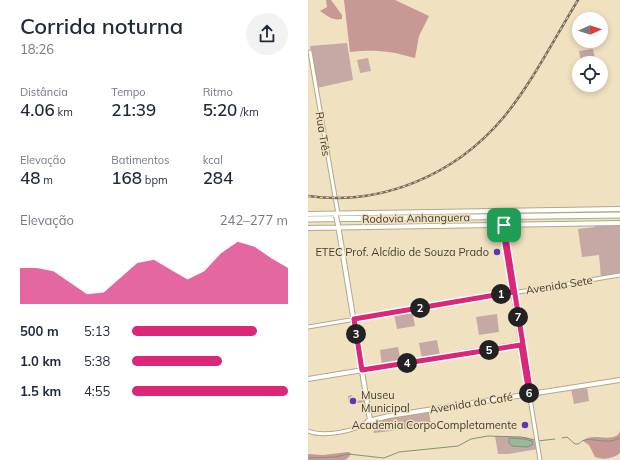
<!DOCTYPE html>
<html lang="pt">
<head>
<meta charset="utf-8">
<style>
  :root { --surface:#fff; --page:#f2f2f3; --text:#1f2937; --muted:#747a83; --accent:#db2777 }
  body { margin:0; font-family:Mulish,sans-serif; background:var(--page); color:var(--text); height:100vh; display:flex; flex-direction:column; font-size:15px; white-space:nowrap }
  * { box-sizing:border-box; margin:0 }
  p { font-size:13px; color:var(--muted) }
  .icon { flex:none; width:22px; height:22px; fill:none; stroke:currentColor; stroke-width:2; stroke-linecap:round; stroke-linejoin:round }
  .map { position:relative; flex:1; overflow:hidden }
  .sheet { display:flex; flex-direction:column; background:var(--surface); width:308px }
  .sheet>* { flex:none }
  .needle { width:26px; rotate:86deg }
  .controls { position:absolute; left:264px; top:12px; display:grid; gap:8px }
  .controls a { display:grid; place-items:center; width:36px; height:36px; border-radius:50%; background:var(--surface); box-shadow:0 2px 6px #0003; font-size:20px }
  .pin { position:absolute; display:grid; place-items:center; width:34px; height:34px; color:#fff; margin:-17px; border-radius:8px; box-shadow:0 2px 6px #0006 }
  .km { position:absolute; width:20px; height:20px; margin:-10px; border-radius:50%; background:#222; color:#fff; font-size:11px; line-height:20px; text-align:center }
  .round { display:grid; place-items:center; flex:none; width:42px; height:42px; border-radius:21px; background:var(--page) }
  .overview { display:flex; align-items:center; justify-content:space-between; height:68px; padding:0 20px }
  h1 { font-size:22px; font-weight:600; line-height:30px }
  .metrics { display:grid; grid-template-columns:repeat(3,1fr); gap:6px; height:68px; padding:4px 20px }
  .metrics div { display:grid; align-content:center }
  .metrics b { font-size:17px; font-weight:600 }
  .metrics small { font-size:11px; font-weight:400 }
  .metrics p { font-size:11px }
  .chart { height:112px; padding:8px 20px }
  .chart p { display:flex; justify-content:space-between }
  .chart svg { width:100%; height:72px; margin-top:4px; fill:var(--accent); opacity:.7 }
  ul { padding:0 20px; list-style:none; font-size:13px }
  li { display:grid; grid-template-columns:64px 48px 1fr; align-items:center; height:30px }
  li i { height:10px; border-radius:5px; background:var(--accent) }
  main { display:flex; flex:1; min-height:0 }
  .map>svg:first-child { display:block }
  .green { fill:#c6a8a5 }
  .forest { fill:#c89895 }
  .water { fill:#98ba9b; stroke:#7e947b }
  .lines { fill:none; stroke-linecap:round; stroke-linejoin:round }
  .stream { stroke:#7e947b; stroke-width:1 }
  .minor-casing { stroke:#b5a788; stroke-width:5 }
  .major-casing { stroke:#b5a788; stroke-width:6 }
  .highway-casing { stroke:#b5a788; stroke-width:7 }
  .minor { stroke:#fff; stroke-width:3 }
  .major { stroke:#fff; stroke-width:4 }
  .highway { stroke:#fff; stroke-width:5 }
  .rail-casing { stroke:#756c5a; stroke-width:2.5 }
  .rail { stroke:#f0e1c1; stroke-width:1; stroke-dasharray:3; stroke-linecap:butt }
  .major-bridge-casing { stroke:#b5a788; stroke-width:6; stroke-linecap:butt }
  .major-bridge { stroke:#fff; stroke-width:4 }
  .route-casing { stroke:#fff; stroke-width:8 }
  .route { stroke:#db2777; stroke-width:5 }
  .poi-dot { fill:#5b39b2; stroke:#f0e1c1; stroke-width:1.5 }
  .labels { text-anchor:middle; stroke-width:3; stroke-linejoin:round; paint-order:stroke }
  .street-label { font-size:11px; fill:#423c2f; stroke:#f0e1c1 }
  .poi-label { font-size:11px; fill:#423c2f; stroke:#f0e1c1; text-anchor:end }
</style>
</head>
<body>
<main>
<section class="sheet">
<div class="overview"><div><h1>Corrida noturna</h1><p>18:26</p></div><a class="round"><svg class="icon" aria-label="share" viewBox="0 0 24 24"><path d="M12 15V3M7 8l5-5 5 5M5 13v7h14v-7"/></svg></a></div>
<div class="metrics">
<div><p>Distância</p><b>4.06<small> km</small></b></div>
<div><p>Tempo</p><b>21:39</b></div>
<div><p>Ritmo</p><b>5:20<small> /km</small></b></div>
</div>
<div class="metrics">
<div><p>Elevação</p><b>48<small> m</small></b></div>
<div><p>Batimentos</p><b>168<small> bpm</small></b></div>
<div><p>kcal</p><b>284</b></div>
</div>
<div class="chart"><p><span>Elevação</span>242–277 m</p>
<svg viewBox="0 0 160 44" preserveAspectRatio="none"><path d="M0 44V22L10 22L20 24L30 31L40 38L50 37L60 28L70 19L80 17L90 23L100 29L110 24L120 13L130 6L140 9L150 16L160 22V44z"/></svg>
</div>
<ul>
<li><b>500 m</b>5:13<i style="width:80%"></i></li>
<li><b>1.0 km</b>5:38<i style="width:58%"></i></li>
<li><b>1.5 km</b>4:55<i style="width:100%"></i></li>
</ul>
</section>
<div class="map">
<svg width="312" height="460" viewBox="0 0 312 460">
  <rect width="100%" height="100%" fill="#f0e1c1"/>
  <path class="green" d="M39,43L45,80L9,88L2,46Z
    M285,49L287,59L273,62L271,51Z
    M60,58L63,71L52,73L49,60Z
    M287,225H312V275L293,278L291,255L274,257L270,229L287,227Z
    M104,311L107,326L89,329L86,314Z
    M189,314L191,332L171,335L168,317Z
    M129,340L132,356L114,359L111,343Z
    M90,347L93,363L74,366L72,350Z
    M279,387L281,401L266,404L263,389Z
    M58,393L59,402L41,404L40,396L44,395L45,402L53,400V394Z
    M121,412L123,426L66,433L63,420Z
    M187,436L218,437L229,441L230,449L200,454H190Z"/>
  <path class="forest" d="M18,0H23L34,15V19C25,21 19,16 12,11L19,7Z
    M36,0H87L121,16L111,36L107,58C84,51 65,49 42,52Z
    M312,431V453C305,459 296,460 287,457L281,445L275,441C284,432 298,442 310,435Z
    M40,452L43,453L41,457L37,460H0V454L15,455Z"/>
  <path class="water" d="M201,438L216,439L224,441L225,444L220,447L204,446L201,443Z"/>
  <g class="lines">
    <path class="stream" d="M254,438L259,437L267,444H270C272,443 273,442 274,441C283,436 298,446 312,438
      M230,441L247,439
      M0,458L27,457L40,454L76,458L91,452L150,446L163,439L180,436L213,437L227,440"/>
    <g class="minor-casing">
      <path id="minor" d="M2,52L30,214
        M194,225L232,460
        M0,327L312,275
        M55,369L215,343
        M0,431C15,437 48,432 60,421"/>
    </g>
    <g class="major-casing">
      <path id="major" d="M0,214L312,209
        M30,225L62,420
        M0,228L312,223
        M0,379L55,370
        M60,421L81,416L312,380"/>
    </g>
    <g class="highway-casing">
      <path id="highway" d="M0,219L312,215"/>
    </g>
    <use href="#minor" class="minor"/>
    <use href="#major" class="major"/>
    <use href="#highway" class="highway"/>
    <g class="rail-casing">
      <path id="rail" d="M0,196C74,206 147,175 195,118C224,83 246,39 270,0"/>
    </g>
    <use href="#rail" class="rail"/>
    <g class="major-bridge-casing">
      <path id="major-bridge" d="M28,216L30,225"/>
    </g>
    <use href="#major-bridge" class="major-bridge"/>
  </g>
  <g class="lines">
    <g class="route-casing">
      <path id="route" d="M194,225H196L223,395L221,394L213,345L54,370L46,319L205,292Z"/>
    </g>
    <use href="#route" class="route"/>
  </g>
  <g class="poi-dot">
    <circle cx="189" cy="252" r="4"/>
    <circle cx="45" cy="401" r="4"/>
    <circle cx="217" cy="425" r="4"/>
  </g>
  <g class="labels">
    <g class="street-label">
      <text transform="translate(15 134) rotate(81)" y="4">Rua Três</text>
      <text transform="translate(108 218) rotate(-1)" y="4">Rodovia Anhanguera</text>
      <text transform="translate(251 285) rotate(-9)" y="4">Avenida Sete</text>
      <text transform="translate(163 403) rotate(-9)" y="4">Avenida do Café</text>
    </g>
    <g class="poi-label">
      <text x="181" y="256">ETEC Prof. Alcídio de Souza Prado</text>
      <text x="53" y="399" text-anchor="start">Museu<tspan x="53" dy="13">Municipal</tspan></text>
      <text x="209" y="429">Academia CorpoCompletamente</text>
    </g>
  </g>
</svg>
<div class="controls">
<a><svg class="needle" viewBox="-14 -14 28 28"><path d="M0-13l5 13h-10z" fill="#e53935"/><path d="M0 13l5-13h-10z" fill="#747a83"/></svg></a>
<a><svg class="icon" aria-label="locate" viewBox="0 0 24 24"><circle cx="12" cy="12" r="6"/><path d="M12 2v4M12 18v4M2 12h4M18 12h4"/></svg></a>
</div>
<div class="pin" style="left:196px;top:225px;background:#1e9e55"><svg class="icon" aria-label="arrive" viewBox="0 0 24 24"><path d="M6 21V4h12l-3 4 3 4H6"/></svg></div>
<b class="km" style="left:193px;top:294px">1</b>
<b class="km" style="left:112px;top:308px">2</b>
<b class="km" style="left:48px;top:334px">3</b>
<b class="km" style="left:99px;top:363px">4</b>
<b class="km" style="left:181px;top:350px">5</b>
<b class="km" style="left:221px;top:393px">6</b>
<b class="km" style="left:210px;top:317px">7</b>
</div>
</main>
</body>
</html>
